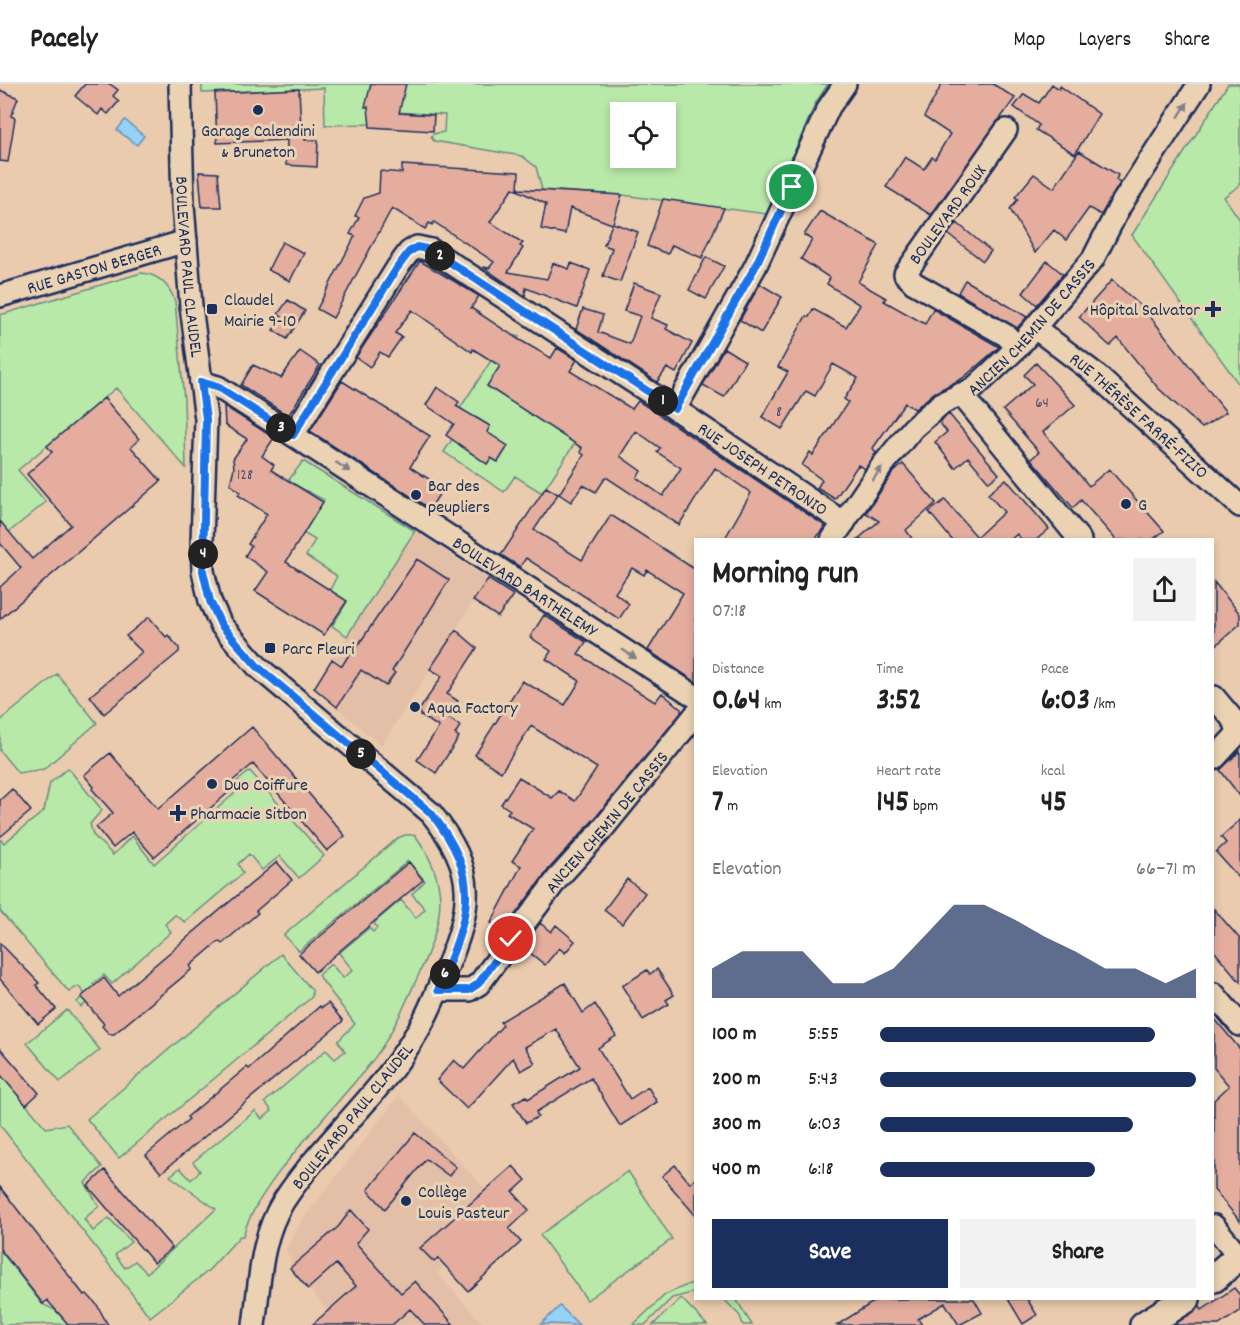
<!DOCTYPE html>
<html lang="en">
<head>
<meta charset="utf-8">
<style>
  :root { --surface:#fff; --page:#f2f2f2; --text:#202124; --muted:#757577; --line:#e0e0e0; --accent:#1b2f5e }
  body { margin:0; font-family:Dekko,sans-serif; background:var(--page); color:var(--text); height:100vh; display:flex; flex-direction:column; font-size:22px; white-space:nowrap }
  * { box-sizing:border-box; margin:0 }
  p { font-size:20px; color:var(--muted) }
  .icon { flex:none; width:33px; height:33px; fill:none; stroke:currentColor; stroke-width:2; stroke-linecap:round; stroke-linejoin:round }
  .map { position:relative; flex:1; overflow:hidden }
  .details { position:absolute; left:694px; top:454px; width:520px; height:762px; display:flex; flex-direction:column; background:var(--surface); border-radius:0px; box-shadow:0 3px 9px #0003 }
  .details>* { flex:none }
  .controls { position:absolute; left:610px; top:18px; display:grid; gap:12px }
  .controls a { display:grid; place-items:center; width:66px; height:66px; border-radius:0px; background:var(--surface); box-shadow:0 3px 9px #0003; font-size:30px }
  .pin { position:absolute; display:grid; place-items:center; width:51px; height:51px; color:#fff; margin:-26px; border:3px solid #fff; border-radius:50%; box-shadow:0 2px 6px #0007 }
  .km { position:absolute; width:30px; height:30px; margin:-15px; border-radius:50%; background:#222; color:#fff; font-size:16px; line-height:30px; text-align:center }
  .round { display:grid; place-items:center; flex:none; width:63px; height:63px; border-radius:0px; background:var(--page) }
  .overview { display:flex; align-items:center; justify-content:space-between; height:102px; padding:0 18px }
  h1 { font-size:33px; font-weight:800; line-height:45px }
  .figures { display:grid; grid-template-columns:repeat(3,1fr); gap:9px; height:102px; padding:6px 18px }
  .figures div { display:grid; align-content:center }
  .figures b { font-size:30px; font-weight:800 }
  .figures small { font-size:16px; font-weight:400 }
  .figures p { font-size:16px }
  .chart { height:168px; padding:12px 18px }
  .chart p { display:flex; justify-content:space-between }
  .chart svg { width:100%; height:108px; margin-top:6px; fill:var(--accent); opacity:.7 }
  .action { display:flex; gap:12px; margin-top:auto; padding:12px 18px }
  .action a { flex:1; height:69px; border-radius:0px; background:var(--accent); color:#fff; font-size:24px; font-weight:800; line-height:69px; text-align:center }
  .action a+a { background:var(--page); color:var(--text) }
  ul { padding:0 18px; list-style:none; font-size:20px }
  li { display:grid; grid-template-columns:96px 72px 1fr; align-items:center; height:45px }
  li i { height:15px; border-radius:8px; background:var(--accent) }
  header { display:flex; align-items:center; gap:36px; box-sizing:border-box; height:84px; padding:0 30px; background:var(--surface); border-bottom:2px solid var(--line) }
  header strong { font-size:28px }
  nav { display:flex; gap:33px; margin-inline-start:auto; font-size:21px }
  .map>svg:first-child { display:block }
  .built { fill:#e4bfa8 }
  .green { fill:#b8e9a8; stroke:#6a8c83; stroke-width:1.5; fill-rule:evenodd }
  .water { fill:#96d1f6; stroke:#6590b9; stroke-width:1.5 }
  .building { fill:#e4ad9e; stroke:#1b2f5e; stroke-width:1.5; fill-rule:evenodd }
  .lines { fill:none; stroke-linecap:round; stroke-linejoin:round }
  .minor-casing { stroke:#1b2f5e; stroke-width:26 }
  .tertiary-casing { stroke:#1b2f5e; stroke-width:32 }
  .minor { stroke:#ead2b2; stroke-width:21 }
  .tertiary { stroke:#ead2b2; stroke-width:27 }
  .oneway { fill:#828088 }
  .route-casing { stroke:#fff; stroke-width:12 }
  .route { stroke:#1a73e8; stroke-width:8 }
  .poi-dot { fill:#1b2f5e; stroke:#ead2b2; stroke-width:2 }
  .labels { text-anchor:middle; stroke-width:6; stroke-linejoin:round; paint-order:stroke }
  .number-label { font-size:15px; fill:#4d4e6e }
  .poi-label { font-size:18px; fill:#1b2f5e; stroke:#ead2b2; text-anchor:start }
  .street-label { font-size:18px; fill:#1b2f5e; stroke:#ead2b2 }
</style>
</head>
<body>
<header>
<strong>Pacely</strong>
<nav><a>Map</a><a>Layers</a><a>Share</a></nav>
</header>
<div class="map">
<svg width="1240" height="1241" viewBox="0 0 1240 1241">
  <rect width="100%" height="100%" fill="#eacbae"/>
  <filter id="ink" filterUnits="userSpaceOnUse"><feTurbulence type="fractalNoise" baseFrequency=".0167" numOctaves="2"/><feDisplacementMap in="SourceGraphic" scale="12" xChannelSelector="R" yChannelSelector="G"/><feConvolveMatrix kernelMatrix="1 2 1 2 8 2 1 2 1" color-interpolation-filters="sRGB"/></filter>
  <g filter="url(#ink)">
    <path class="built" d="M415,447L488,495L381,662L314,604Z
      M399,1011L505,1127L437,1189L484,1241H312L328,1227L290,1184L291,1173L285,1166L299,1140Z"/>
    <path class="green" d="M202,0H828L816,18L767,130L622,111L542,106L536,83L522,72L434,57L431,53L433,50L444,48L445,31L396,28L374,40L325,41L324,4L202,9ZM621,28H666V74H621Z
      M1228,0H1240V101L1224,113L1240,136V302L1132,151Z
      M141,189C159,190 169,201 175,217L184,316L186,384L116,304L18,386L46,418L9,448L0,437V231Z
      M509,249L519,253L487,302L575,359L542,409L515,392L504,408L444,368L453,354L454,340L451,338ZM477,334L490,342L486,348L508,362L498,378L491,374L487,380L459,361Z
      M303,377L415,447L347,552L332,542L347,518L330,506L337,492L306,472L315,456L303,449L324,416L288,397Z
      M57,590L97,639L44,685L18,689L0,667V637Z
      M68,684L102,726L90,740L93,751L113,771L132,752L154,780L235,709L230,703L250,687L324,772L299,794L280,772L262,786L249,770L238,780L243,789L185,838L175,831L165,840L171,848L112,900L104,891L93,900L99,909L81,923L77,918L85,910L78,902L69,908L0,827V755L4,759L44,727L50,699Z
      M405,751H415C452,802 443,836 419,890C404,922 391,954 369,981C334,1025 256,1102 243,1152H240L208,1187L150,1233L0,1041V990L46,1044L67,1040L102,1083L85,1099L99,1122L84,1135L93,1147L109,1134L131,1158L115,1171L125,1184L135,1177L147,1189L216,1125L170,1092L180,1084L191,1096L200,1087L193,1078L255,1027L262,1035L272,1027L265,1018L326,966L335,975L345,967L338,957L355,940L318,891L331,880L343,894L353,886L339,869L369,844L373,848L377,844L374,839L401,816L416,834L425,825L412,810L425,797L408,777L299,867L284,851L398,754Z
      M281,870L312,906V913L119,1074L87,1035Z
      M67,926L100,966L60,998L27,959Z
      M628,1087L672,1155L587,1216L540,1151Z
      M0,1166L42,1220L55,1226L68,1240L0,1241Z
      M689,1200H696V1208L672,1214L645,1241H633L665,1211Z
      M681,1214L707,1241H653Z
      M724,1215H736L752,1241H743L740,1232Z"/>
    <path class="water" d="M125,36L144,52L137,61L117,46Z
      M560,1222L579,1241L541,1240Z"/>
    <path class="building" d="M85,0H110L118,6L113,12L119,17L108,30L102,25L98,31L75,12Z
      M371,0H406L399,29L434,31L433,47L370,43L368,23H365Z
      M942,0H993L1015,14L931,131L886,103L905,73L924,85L932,73L935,75L950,50L924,33Z
      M1052,0L1059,5L1060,2L1099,30L1075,70L1036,46L1039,41L1014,23L1024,10L1039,19Z
      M299,5L301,44H303L305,56H318L317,83L286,81L287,56L217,59L215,9Z
      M0,6L18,14L11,32L15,34L8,78L0,77Z
      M1079,67L1118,91L1116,96L1120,99L1101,131L1089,124L1066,156L1054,146L1035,169L1010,125L1018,115L1015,113L1034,90L1054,104Z
      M402,81L519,88L518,105L622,111L613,139L638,148L620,198L603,192L612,164L604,161L612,140L570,124L565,150L541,145L546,120L513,104L490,138L523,159L520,162L523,164L508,188L547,195L553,179L569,185L571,179L590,186L577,224L526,204L525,212L483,183L489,184L494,178L434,138L432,141L429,139L425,145L392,124L333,234L317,225L355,152L350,150L359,133L355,132L364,114L379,109L380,87L402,89Z
      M199,88L218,89L221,123H202Z
      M663,115L724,124L702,174L672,161L668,170L647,162Z
      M820,127L879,161L858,198L886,214L884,217L925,240L933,225L999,263L963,294L934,309L915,325L905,319L873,364L876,369L865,385L858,381L835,415L817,404L822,396L802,381L810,368L813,371L848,318L844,315L858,294L833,280L815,312L806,307L782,345L762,333L788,288L778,283L806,232L809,233L813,225L846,243L860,221L827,200L830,194L801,175L812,156L804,151Z
      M957,139L991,167L983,177L948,150Z
      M282,158L304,169L290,197L268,186Z
      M706,173L724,182L706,215L689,206Z
      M420,177L479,212L471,224L518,255L551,274L557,264L577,276L570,287L632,325L638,317L825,442L815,456H724L751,409L715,384L679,441L606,393L596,408L583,401L571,418L559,410L584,371L580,368L582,364L487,302L500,282L473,265L472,268L412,226L395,249L402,253L388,273L380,268L370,283L356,273ZM636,347L660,364L657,368L681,384L663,412L637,394L641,387L620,372Z
      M1047,177L1063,190L1037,221L1023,209Z
      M965,196L989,210L1027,233L1017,244L958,209Z
      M1112,196L1144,225L1226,328L1202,344L1158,304L1118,254L1110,262L1079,233Z
      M634,199L661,209L651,234L668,241L666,245L692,259L676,289L667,284L657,298L576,245L583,225L603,231L598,248L630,260L640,232L624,227Z
      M760,200L782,213L761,249L740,236Z
      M288,216L305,227L287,255L273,246L282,233L278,230Z
      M724,264L745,277L724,313L703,301Z
      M300,267L320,281L288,332L241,301L253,281L281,294Z
      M1036,279L1075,321L1043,348L1089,402L1109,385L1164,447L1152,456H1116L1081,416L1073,424L1031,375L1039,368L1003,326L1033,300L1024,291Z
      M342,297L430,352L410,383L443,404L430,425L310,347Z
      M437,303L459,318L456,322L490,342L487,348L508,362L498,378L491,374L487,380L446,351L454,340L426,321Z
      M104,314L139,355L131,363L161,397L0,535V503L21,484L0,459V437L32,475L71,441L27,390L52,368L47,362Z
      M224,322L274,354L262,372L274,381L271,386L323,418L286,478L347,517L324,551L255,507L268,488L245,472L251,462L248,460L267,430L238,411L240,408L230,400L234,384L233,375L247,355L225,341Z
      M949,330L999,390L989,398L968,373L955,384L935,358L947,348L939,338Z
      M903,380L936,419L906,446L913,456H857L879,437L866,429L892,390Z
      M1006,395L1049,445L1036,456H1022L1017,450L1010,456H952L929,428L945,416L977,453L1004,428L988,410Z
      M546,403L558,410L534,446L582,476L611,431L696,486V598L648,566L683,509L647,486L644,491L632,484L615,509L629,520L619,535L526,474L520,483L501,471Z
      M417,475L449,496L392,587L395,589L386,602L361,586L337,623L314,604L332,575L342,582L350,569L352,570Z
      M488,495L513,511L498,533L473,517Z
      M1214,498L1240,530V540L1214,563Z
      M544,531L586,558L578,570L655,618L662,609L681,625V629L596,733L548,786L504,846L491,839L521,782L512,777L533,745L507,729L510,726L501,720L519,693L552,714L559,707L575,717L597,684L531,642L501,688L475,671L522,597L565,621L580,597L546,575L551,567L530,553Z
      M149,533L166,553L168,551L179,564V568L104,630L90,612L142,568L126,552Z
      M456,546L477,564L447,610L458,617L447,633L460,642L455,650L459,653L436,689L417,676L439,643L420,631V625L442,592L430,585Z
      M252,643L345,752L327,767L253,680L225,703L229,708L154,773L132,748L113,764L96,743L113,729L92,705L94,703L84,691L110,669L158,725Z
      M1240,667V712L1220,686Z
      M12,705L31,727L0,753V716Z
      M1240,736V795L1216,768L1226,759L1221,753Z
      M277,778L292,796L256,827L258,829L222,860L219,857L190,882L192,885L114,950H109L102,942L104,940L81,913L104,894L118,912Z
      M409,778L423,796L315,888L299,870Z
      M627,795L645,809L622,840L604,826Z
      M1214,825L1240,855V898L1214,867Z
      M540,839L551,848L556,841L575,857L565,869L559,864L545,881L523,863Z
      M0,859L39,899L36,901L56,925L38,940L0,895Z
      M657,885L674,911L666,916L669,920L643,936L622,902L647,886L650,890Z
      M565,899L583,929L595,920L616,952L598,964L630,1015L648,1003L657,1018L620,1042L591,994L536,1028L538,1033L526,1039L513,1019L526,1012L528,1015L580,983L556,945L525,963L535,979L521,987L513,974L467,1025L437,996L454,976L464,985L503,941L500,938Z
      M328,919L343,937L161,1089L146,1071L189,1035L187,1033L247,983L249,985L320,922L321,924Z
      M1214,934L1240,965V1137L1214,1106V1016L1229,1002L1214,984Z
      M0,964L39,1009L26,1021L0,990Z
      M415,1049L456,1083L449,1092L426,1075L385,1125L368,1106Z
      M675,1081L690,1099L696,1094V1132L662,1092Z
      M513,1082L526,1096L513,1108L529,1126L509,1145L521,1158L468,1207L438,1174L434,1178L420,1164Z
      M105,1086L172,1164L154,1179L88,1102Z
      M0,1103L84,1211L87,1210L97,1221L108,1241H69L47,1216L43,1220L0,1165Z
      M351,1126L368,1145L356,1159L401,1209L415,1197L454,1241H425L410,1225L392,1241H312L356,1202L336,1180L308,1205L290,1184L338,1143Z
      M1234,1204L1240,1211V1227L1219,1241H1174L1200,1223L1202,1226Z
      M878,1215H974L982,1229L959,1241L945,1219L918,1235L922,1241H837Z
      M1008,1215H1027L1037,1231L1023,1240Z"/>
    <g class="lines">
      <g class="minor-casing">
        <g id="minor">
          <path id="s1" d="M180,0L183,121L191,222L206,335L202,459L203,487L210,517L221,541L258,583L431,729C478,788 473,822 445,888C436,909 428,931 416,950C380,1012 322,1058 283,1118C260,1155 260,1199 254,1241"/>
          <path d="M1006,46L905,190L914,199L1007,252L1017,264"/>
          <path id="s2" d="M0,212L186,157"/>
          <path id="s3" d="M1035,244L1093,288L1240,422"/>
          <path id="s4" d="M201,298L218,303L293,351L696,613"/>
          <path d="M961,310L1080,456"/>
          <path d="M675,325L755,183L829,23L845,0"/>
          <path id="s5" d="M293,351L397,184L409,168L417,163L431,166L675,325L844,439"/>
          <path id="s6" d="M832,456L882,382L913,344L942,319L973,305L1017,264L1093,175L1120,122L1199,0"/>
          <path d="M1214,613L1235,638L1238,649L1214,675"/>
          <path id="s7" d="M438,906H469L479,900L558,794L600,748L696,630"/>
          <path d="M1214,910L1240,941"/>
          <path d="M1214,1142L1239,1172"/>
        </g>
      </g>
      <g class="tertiary-casing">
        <path id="tertiary" d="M1214,1194L1240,1171
          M1144,1241L1186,1215"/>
      </g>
      <use href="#minor" class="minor"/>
      <use href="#tertiary" class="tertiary"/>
    </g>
    <defs><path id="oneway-solid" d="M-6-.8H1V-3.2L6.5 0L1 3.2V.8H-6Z" transform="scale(1.5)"/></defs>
    <g class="oneway">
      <use href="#oneway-solid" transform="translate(1183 26) rotate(-58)"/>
      <use href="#oneway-solid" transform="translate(343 383) rotate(33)"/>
      <use href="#oneway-solid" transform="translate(877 390) rotate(-56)"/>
      <use href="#oneway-solid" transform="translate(629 570) rotate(33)"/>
    </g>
  </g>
  <g class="lines" filter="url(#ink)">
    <g class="route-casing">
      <path id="route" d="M511,855L478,900L469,906H438C468,833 485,797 431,729L258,583L221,541L210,517L203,487L206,335L201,298L218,303L293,351L397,184L409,168L417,163L431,166L675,325L755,183L792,103"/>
    </g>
    <use href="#route" class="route"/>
  </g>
  <g class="poi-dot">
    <circle cx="258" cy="26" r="6"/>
    <rect x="206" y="219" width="12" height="12" rx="3"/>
    <path d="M1210 216h6v6h6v6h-6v6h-6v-6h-6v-6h6z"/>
    <circle cx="416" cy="411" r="6"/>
    <circle cx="1126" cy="420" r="6"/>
    <rect x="264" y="558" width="12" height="12" rx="3"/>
    <circle cx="415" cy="623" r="6"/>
    <circle cx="212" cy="700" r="6"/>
    <path d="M175 720h6v6h6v6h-6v6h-6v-6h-6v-6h6z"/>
    <circle cx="406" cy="1117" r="6"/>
  </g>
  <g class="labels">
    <g class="number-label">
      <text x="1042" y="323">64</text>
      <text x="779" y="332">8</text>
      <text x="245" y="395">128</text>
    </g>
    <g class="poi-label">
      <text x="258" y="52" text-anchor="middle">Garage Calendini<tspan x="258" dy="21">&amp; Bruneton</tspan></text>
      <text x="224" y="221">Claudel<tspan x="224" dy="21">Mairie 9-10</tspan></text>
      <text x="1200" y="231" text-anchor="end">Hôpital Salvator</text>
      <text x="428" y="407">Bar des<tspan x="428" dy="21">peupliers</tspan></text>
      <text x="1138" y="426">G</text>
      <text x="282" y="570">Parc Fleuri</text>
      <text x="427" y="629">Aqua Factory</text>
      <text x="224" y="706">Duo Coiffure</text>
      <text x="190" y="735">Pharmacie Sitbon</text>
      <text x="418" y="1113">Collège<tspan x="418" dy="21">Louis Pasteur</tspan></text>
    </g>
    <g class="street-label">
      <text transform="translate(947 130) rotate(-54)" y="6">BOULEVARD ROUX</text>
      <text dy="6" stroke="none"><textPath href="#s1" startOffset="183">BOULEVARD PAUL CLAUDEL</textPath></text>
      <text dy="6" stroke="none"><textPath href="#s2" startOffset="98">RUE GASTON BERGER</textPath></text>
      <text dy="6" stroke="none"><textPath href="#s6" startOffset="296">ANCIEN CHEMIN DE CASSIS</textPath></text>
      <text dy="6" stroke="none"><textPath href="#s3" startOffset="136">RUE THÉRÈSE FARRÉ-FIZIO</textPath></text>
      <text dy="6" stroke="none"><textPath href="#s5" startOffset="638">RUE JOSEPH PETRONIO</textPath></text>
      <text dy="6" stroke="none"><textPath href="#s4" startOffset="384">BOULEVARD BARTHELEMY</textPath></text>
      <text dy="6" stroke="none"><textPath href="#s7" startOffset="249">ANCIEN CHEMIN DE CASSIS</textPath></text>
      <text transform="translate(352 1032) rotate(-51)" y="6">BOULEVARD PAUL CLAUDEL</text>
    </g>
  </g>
</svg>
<div class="controls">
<a><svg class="icon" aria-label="locate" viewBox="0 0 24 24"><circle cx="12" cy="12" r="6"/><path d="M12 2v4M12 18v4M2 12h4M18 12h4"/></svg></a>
</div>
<div class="pin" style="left:792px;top:103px;background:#1e9e55"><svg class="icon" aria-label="arrive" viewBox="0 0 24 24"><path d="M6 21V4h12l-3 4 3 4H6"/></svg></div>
<div class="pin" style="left:511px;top:855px;background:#d93025"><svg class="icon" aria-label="check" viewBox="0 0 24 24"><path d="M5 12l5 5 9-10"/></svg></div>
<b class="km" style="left:663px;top:317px">1</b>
<b class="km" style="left:440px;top:172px">2</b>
<b class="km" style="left:281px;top:344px">3</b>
<b class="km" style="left:203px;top:470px">4</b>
<b class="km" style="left:361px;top:670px">5</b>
<b class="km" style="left:445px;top:890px">6</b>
<section class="details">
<div class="overview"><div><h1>Morning run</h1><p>07:18</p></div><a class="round"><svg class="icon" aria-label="share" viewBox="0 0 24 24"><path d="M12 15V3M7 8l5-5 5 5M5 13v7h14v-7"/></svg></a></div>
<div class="figures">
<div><p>Distance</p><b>0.64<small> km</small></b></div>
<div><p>Time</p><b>3:52</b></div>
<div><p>Pace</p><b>6:03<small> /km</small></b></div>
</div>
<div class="figures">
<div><p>Elevation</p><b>7<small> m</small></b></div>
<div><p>Heart rate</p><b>145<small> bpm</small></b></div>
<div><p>kcal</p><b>45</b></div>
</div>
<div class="chart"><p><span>Elevation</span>66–71 m</p>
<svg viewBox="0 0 160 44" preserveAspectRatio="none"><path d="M0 44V32L10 25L20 25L30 25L40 38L50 38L60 32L70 19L80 6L90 6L100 12L110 19L120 25L130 32L140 32L150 38L160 32V44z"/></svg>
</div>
<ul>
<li><b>100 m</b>5:55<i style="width:87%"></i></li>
<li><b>200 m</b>5:43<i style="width:100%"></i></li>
<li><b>300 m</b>6:03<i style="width:80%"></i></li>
<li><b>400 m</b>6:18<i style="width:68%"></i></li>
</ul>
<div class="action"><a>Save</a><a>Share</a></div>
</section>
</div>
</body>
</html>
